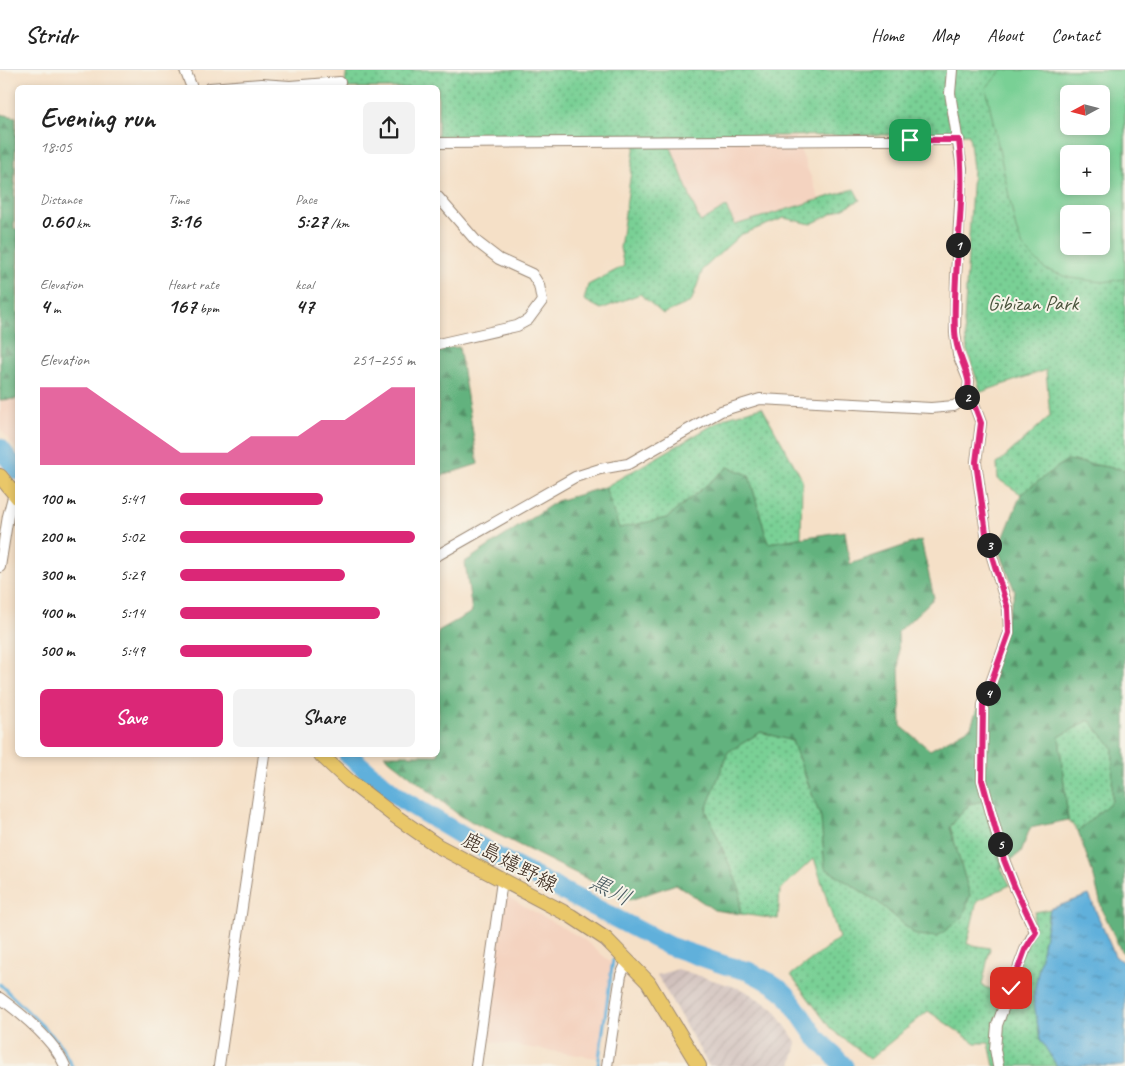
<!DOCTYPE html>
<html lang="en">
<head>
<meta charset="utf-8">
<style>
  :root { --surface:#fff; --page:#f2f2f2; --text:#222; --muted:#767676; --line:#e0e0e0; --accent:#db2777 }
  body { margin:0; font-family:Caveat,"Klee One",sans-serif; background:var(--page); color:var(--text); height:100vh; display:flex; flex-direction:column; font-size:19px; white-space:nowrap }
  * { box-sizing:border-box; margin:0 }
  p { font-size:16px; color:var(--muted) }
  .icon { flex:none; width:28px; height:28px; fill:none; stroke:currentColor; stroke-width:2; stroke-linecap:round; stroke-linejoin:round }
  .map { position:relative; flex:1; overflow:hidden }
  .panel { position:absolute; left:15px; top:15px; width:425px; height:672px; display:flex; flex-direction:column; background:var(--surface); border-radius:8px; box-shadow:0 2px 8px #0003 }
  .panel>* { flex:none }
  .needle { width:32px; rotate:263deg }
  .controls { position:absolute; left:1060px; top:15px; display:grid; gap:10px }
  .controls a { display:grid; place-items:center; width:50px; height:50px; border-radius:8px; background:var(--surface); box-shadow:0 2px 8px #0003; font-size:25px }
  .pin { position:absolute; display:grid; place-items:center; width:42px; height:42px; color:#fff; margin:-21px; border-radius:10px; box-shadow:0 2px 8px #0006 }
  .km { position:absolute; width:25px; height:25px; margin:-12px; border-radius:50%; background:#222; color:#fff; font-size:14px; line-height:25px; text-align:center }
  .round { display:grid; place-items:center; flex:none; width:52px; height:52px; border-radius:8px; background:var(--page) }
  .head { display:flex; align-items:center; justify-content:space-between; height:85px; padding:0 25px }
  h1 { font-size:28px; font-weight:600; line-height:38px }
  .metrics { display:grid; grid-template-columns:repeat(3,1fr); gap:8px; height:85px; padding:5px 25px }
  .metrics div { display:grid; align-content:center }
  .metrics b { font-size:21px; font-weight:600 }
  .metrics small { font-size:14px; font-weight:400 }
  .metrics p { font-size:14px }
  .chart { height:140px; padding:10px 25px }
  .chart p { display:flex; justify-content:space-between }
  .chart svg { width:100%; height:90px; margin-top:5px; fill:var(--accent); opacity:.7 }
  .cta { display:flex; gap:10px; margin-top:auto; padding:10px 25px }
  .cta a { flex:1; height:58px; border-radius:8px; background:var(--accent); color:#fff; font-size:20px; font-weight:600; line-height:58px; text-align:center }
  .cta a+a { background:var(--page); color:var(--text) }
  ul { padding:0 25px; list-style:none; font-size:16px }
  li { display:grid; grid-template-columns:80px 60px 1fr; align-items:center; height:38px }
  li i { height:12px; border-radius:6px; background:var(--accent) }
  header { display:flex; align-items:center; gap:30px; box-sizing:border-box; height:70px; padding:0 25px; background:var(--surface); border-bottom:1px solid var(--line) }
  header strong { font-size:24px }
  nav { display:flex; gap:28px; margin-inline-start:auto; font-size:18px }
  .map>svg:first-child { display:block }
  .built { fill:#f4d3c0 }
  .industrial { fill:url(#industrial-furrows) }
  .grass { fill:url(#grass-dots); stroke:#5a7d5a; fill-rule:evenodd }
  .forest { fill:url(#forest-firs); stroke:#4e6e4e }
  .garden { fill:#79d095; stroke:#5a7d5a; fill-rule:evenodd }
  .water { fill:url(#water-ripples); stroke:#4e6d7c }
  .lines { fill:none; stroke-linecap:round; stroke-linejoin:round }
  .stream { stroke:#61b0db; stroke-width:3 }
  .river { stroke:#61b0db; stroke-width:19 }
  .minor-casing { stroke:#988572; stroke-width:12 }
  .major-casing { stroke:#988572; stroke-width:16 }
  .minor { stroke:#fff; stroke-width:10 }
  .major { stroke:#e9c769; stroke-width:14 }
  .route-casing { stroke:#fff; stroke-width:10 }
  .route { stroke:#db2777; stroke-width:6 }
  .labels { text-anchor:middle; stroke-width:4; stroke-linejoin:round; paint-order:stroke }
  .park-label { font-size:21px; fill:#4a543c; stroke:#f7f3e8 }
  .street-label { font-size:21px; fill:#3b2a1e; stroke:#f7f3e8 }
  .water-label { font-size:22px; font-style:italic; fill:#485960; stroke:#f7f3e8 }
</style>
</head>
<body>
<header>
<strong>Stridr</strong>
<nav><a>Home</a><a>Map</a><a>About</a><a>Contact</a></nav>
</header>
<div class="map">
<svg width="1125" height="996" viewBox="0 0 1125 996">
  <defs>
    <pattern id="industrial-furrows" width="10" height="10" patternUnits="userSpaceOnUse" patternTransform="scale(1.25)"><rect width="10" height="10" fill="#d0c0bc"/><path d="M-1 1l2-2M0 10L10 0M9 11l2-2" fill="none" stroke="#b4a5a1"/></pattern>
    <pattern id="grass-dots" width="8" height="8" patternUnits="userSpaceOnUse" patternTransform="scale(1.25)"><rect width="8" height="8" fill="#79d095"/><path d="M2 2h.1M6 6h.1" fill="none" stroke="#64a979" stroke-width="1.8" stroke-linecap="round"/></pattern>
    <pattern id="forest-firs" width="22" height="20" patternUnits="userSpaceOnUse" patternTransform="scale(1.25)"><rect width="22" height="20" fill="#62b27e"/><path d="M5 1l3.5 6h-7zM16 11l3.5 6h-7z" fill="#529167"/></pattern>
    <pattern id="water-ripples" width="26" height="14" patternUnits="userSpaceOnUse" patternTransform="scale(1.25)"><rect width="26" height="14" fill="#61b0db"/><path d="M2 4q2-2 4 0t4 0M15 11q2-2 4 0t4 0" fill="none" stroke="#518fb1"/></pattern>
  </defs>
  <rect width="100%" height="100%" fill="#f7f3e8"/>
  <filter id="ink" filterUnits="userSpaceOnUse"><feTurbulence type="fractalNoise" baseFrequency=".02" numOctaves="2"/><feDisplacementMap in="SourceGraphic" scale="10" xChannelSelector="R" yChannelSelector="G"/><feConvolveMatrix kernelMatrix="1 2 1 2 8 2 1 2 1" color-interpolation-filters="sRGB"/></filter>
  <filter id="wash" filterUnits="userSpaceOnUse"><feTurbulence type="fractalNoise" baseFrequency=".0096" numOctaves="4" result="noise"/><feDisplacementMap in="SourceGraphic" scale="20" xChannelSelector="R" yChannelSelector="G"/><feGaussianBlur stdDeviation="1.12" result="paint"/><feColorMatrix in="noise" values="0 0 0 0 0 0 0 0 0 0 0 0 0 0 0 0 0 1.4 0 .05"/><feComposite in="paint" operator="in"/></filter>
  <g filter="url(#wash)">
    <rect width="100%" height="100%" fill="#f5e0c7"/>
    <path class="built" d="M795,66L820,131L735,155L726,137L700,152L667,67Z
      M17,329L18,330L17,380L0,359V330Z
      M506,826L583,869L612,893L598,988L485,971Z"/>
    <path class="industrial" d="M678,899L744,920L774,939L797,973L791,996H709L657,905Z"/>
    <path class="grass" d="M347,0H1125V400L1067,390L1021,424L998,409L997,394L1050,346L1046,300L981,322L967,280L964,253L973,99L969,64L667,67L700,152L726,137L735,155L854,119L860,130L811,154L784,148L740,165L703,199L691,232L663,244L640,224L601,239L584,230L588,215L624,196L620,178L636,67L438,68V18H344ZM1069,24H1101V56H1069ZM1069,84H1101V116H1069ZM1069,144H1101V176H1069Z
      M762,337L802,409L801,468L768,473L749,405L728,397L667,448L619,459L605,417L727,347Z
      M1089,650L1113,678L1112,731L1078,761L1068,750L1059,667Z
      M761,662L792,671L821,748L825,798L878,832L916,865L970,826L950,757L969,734L984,731L1001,798L1010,815L977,831L967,874L990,878L982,916L999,922L1031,861L1035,842L1050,839L1033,928L1040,969L1057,996H994L989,973H975L928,941L870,989L831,959L791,905L839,868L814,788L780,820L778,849L740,844V820L706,740L727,682Z"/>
    <path class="forest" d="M0,44L16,47L14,158L18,160L17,329L0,330Z
      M459,277L478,394L438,407V279Z
      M1067,390L1125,400V884L1121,881L1102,839L1094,807L1078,761L1112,731L1113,678L1089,650L1059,667L1068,750L1030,758L1021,782L1001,798L984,731L969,734L950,757L970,825L963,847L937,867L916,865L878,832L825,798L821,748L792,671L761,662L728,682L706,740L740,820V844L714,840L676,814L630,830L460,746L384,685H438V561L472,542L465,492L557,431L605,417L619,458L667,448L728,397L749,405L768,473L845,461L850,494L921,470L934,528L898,562L901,656L930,680L971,657L1015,522L999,479L1021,424Z"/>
    <path class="garden" d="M1002,0H1125V209L1102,212L1070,208L1045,199L1023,177L1016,159L986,18ZM1069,24H1101V56H1069ZM1069,84H1101V116H1069ZM1069,144H1101V176H1069Z"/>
    <path class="water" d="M1089,825L1115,886L1125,894V994L1122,996H1057L1040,969L1033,928L1050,839Z"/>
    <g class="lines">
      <path class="stream" d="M0,914L59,972L72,996
        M598,996L613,890"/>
      <path class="river" d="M0,378L18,401
        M348,685L401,729L501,789L669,876L725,895L748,901L773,914L786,924L815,966L844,996"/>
    </g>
  </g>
  <g filter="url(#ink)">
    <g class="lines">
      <g class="minor-casing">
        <path id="minor" d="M185,0L192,18
          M210,18L261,14L290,16L340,12
          M438,73L861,70H959
          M438,127L477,172L499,189L532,204L539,215L542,231L528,250L517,256L438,274
          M967,328L975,337L981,353L976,392L987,470L1008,539L1009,563L983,635L982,710L1004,790L1015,818L1035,861L1025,880L997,955L995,979L998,996
          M438,485L575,407L600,399L628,394L721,341L760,329L931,338L954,336L967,328L969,311L958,285L955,263L956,208L962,98L950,23L952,0
          M0,497L8,446L14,423
          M0,928C23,945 54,970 65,996
          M219,996L264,685
          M476,996L502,811
          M607,996L621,905L628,890"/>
      </g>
      <g class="major-casing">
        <path id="major" d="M0,406L18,428
          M321,685L349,711L392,744L438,776L571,846L606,869L648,912L699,996"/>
      </g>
      <use href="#minor" class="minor"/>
      <use href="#major" class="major"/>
    </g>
  </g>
  <g class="lines" filter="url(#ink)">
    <g class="route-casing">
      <path id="route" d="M910,70H959C967,134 952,198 955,262C956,282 964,292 968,309C970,315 967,322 966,328L975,337L981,353L976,392L987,470L1008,539L1009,563L983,635L982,710L1004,790L1015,818L1036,862L1025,880L1011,918"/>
    </g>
    <use href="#route" class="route"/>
  </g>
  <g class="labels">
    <g class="park-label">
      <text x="1033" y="240">Gibizan Park</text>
    </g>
    <g class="street-label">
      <text transform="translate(510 792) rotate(28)" y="7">鹿島嬉野線</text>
    </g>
    <g class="water-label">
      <text transform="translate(611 819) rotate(27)" y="8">黒川</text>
    </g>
  </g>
</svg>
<div class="controls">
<a><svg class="needle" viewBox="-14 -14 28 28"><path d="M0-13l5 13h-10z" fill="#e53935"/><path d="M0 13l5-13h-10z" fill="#767676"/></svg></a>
<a>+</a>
<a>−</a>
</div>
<div class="pin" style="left:910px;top:70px;background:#1e9e55"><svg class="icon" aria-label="arrive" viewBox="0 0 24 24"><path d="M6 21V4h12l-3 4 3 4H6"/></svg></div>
<div class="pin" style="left:1011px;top:918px;background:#d93025"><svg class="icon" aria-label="check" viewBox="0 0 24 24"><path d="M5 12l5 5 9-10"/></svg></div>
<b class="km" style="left:958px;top:175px">1</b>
<b class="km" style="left:967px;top:327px">2</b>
<b class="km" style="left:989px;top:475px">3</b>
<b class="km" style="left:988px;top:623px">4</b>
<b class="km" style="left:1000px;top:774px">5</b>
<section class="panel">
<div class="head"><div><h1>Evening run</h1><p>18:05</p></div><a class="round"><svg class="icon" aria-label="share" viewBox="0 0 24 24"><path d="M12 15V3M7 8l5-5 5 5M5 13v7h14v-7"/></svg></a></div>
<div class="metrics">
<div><p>Distance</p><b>0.60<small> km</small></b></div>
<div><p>Time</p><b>3:16</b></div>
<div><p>Pace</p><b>5:27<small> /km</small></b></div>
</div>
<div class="metrics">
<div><p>Elevation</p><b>4<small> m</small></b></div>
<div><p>Heart rate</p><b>167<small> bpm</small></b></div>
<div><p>kcal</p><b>47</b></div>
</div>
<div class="chart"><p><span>Elevation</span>251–255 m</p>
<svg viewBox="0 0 160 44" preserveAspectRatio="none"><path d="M0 44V6L10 6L20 6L30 14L40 22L50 30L60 38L70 38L80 38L90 30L100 30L110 30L120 22L130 22L140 14L150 6L160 6V44z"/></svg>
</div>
<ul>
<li><b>100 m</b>5:41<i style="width:61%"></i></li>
<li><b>200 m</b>5:02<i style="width:100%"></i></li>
<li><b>300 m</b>5:29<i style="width:70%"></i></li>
<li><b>400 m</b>5:14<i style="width:85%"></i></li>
<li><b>500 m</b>5:49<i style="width:56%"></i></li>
</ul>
<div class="cta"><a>Save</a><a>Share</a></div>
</section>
</div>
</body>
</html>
